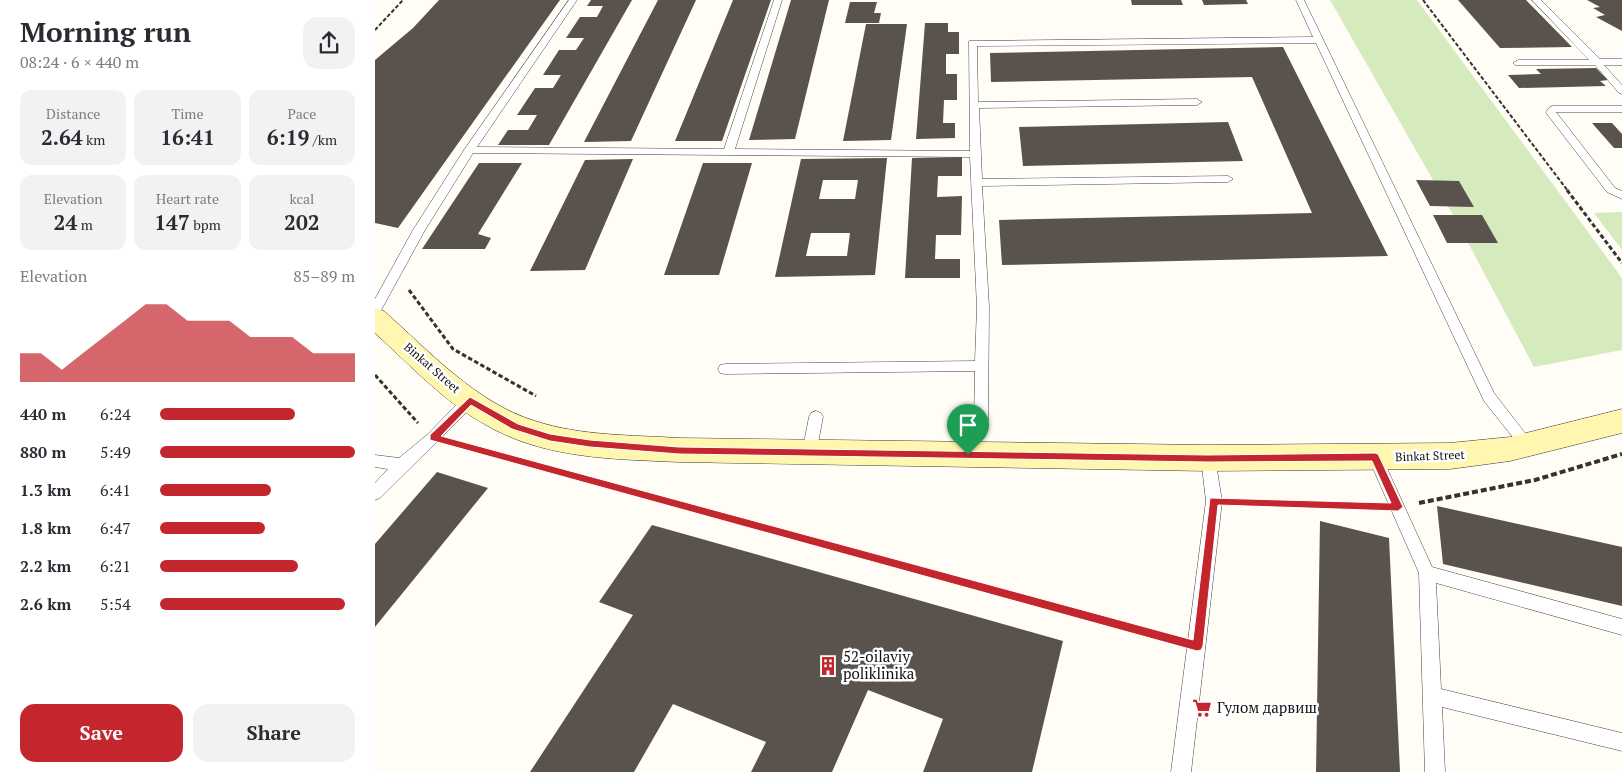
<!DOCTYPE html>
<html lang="en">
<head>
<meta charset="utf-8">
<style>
  :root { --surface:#fff; --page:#f2f2f3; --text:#2b2b33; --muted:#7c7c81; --accent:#c4262e }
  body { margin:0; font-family:"PT Serif",serif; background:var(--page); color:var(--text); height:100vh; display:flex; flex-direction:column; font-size:19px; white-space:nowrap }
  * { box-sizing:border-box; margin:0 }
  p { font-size:16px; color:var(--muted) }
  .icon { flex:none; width:28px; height:28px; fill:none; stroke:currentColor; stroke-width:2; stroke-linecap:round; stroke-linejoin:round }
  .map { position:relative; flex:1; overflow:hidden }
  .sheet { display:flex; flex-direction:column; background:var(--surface); width:375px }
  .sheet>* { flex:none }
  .pin { position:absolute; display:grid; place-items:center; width:42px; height:42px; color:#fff; margin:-51px -21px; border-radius:50% 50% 50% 0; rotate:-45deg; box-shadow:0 0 5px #0007 }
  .pin .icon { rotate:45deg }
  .round { display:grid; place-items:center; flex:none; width:52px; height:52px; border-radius:15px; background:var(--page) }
  .summary { display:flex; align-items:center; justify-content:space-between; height:85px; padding:0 20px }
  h1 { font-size:28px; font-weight:600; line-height:38px }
  .figures { display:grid; grid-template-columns:repeat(3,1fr); gap:8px; height:85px; padding:5px 20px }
  .figures div { display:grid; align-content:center; border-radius:12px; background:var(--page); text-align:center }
  .figures b { font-size:21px; font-weight:600 }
  .figures small { font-size:14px; font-weight:400 }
  .figures p { font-size:14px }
  .chart { height:140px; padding:10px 20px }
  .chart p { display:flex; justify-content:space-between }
  .chart svg { width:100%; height:90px; margin-top:5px; fill:var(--accent); opacity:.7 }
  .button { display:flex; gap:10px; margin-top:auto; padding:10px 20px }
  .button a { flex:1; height:58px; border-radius:15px; background:var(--accent); color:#fff; font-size:20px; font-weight:600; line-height:58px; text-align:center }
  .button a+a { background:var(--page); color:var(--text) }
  ul { padding:0 20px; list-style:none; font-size:16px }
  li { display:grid; grid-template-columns:80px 60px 1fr; align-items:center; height:38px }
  li i { height:12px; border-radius:6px; background:var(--accent) }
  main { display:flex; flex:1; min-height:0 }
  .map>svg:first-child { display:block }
  .green { fill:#d5ebbd }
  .building { fill:#5a524d; fill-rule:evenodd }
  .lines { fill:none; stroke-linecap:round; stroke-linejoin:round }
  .service-casing { stroke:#444; stroke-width:1 }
  .secondary-casing { stroke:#333; stroke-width:1 }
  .path-far2 { stroke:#333; stroke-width:2; stroke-dasharray:4 2; stroke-linecap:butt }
  .path-far1 { stroke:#333; stroke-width:3; stroke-dasharray:4.5 2.5; stroke-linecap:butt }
  .path { stroke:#333; stroke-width:4; stroke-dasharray:6 3; stroke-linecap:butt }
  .service { fill:#fff; fill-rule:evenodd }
  .secondary { fill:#fff6b0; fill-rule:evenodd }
  .route { fill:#c4262e; stroke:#fff; fill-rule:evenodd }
  .labels { text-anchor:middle; stroke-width:5; stroke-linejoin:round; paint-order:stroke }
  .street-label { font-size:12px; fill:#111; stroke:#fff }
  .near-poi-label { font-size:15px; fill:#111; stroke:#fff; text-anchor:start }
</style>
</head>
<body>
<main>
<section class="sheet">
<div class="summary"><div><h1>Morning run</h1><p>08:24 · 6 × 440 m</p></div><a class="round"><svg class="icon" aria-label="share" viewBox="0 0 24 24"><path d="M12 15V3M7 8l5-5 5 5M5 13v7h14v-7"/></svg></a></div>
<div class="figures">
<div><p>Distance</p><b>2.64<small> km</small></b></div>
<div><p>Time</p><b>16:41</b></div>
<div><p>Pace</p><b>6:19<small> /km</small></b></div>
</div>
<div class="figures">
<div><p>Elevation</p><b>24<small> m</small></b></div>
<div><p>Heart rate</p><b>147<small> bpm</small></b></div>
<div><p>kcal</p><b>202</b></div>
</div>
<div class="chart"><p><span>Elevation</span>85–89 m</p>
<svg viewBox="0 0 160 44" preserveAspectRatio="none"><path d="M0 44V30L10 30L20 38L30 30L40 22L50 14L60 6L70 6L80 14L90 14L100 14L110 22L120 22L130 22L140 30L150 30L160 30V44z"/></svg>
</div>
<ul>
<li><b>440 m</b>6:24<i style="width:69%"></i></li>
<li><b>880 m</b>5:49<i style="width:100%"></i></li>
<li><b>1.3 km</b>6:41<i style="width:57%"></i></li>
<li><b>1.8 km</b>6:47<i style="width:54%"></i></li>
<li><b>2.2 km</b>6:21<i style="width:71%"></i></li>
<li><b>2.6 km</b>5:54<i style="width:95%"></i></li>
</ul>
<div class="button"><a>Save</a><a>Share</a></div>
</section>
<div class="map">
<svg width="1247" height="772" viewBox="0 0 1247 772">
  <rect width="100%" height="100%" fill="#fffdf5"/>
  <path class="green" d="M955,0H1042L1247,278V350L1159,367L1082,222Z
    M1247,212V250L1219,213Z"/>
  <path class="building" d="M64,0H185L23,228L0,223V60L38,28Z
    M216,0H257L174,145H123L133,130H153L162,115H142L160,88H178L186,75H168L184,50H201L209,38H191L205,17H222L228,6H212Z
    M283,0H321L256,141L209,142Z
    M358,0H396L347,141H300Z
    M416,0H454L420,139L374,140Z
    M756,0H806L808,5H757Z
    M827,0H871L873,4L829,5Z
    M1083,0H1151L1197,47L1125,48Z
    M1212,0H1247V31L1221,17L1230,15L1218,8L1225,7Z
    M475,2H502L499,13H506L504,23H470Z
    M550,23H573V32H584V54H571V74H582V100H569L568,123H580V138L541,139Z
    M491,24H532L516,140L468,141Z
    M908,47L1013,256L627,265L624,220L937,213L877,77L616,82L615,53Z
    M1221,68L1233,80L1225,81L1231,86L1144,88L1133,75L1166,74L1161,69Z
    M853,122L868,161L648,166L644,127Z
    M1217,123H1237L1247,134V148H1239Z
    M587,157V176H563L562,197L587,196L586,235H561L560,259H585V278H530L537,158Z
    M512,158L500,275L400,277L426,159ZM448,180H483L480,199H444ZM436,233H475L472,256H431Z
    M258,159L210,270L155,271L210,160Z
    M104,163H147L103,234L116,238L110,249H47Z
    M328,163H377L344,275H289Z
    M1041,180L1084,181L1099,207L1055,206Z
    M1058,215H1107L1123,243H1072Z
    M62,472L113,488L0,627V544Z
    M1062,506L1247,547V606L1068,564Z
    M945,521L1014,538L1025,772H941Z
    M277,525L688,641L657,772H548L568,719L493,690L457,772H376L391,742L298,704L259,772H155L258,615L224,602Z"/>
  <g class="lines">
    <g class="service-casing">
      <path id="service" d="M194,0H202L102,147L349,149L399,0H407L360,149L595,151L594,41L938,37L921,0H929L1119,393L1160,446L1158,450L1153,452L1148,450L1109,401L941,43L602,46L603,102L822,99L827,102L822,105L604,108L607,179L853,176L858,179L853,182L607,186L614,307L613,420L598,459L593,461L588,459L586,455L599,420L600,371L350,374L345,373L343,369L345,365L350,364L600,361L602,307L595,157L98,153L50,230L4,314L0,316V299L38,230L89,150Z
        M1157,0H1166L1225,59H1247V65H1229L1247,85V94L1244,93L1220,65H1140L1138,63L1143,60H1214Z
        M1178,106H1247V112H1181L1240,188L1247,191V199L1232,192L1172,114L1171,112L1175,107Z
        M95,394L100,396L102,400L100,404L5,498L0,500V483L13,469L0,467V455L24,458L53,434L90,396Z
        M441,411L446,413L448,417L441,453L439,457L434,459L429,457L427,453L434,417L436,413Z
        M1000,451L1005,453L1057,567L1247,619V635L1061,583L1066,689L1247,733V751L1067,707L1070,772H1050L1044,573L993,457L995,453Z
        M833,452L838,454L840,458L847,501L816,772H796L831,501L826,458L828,454Z"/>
    </g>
    <g class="secondary-casing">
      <path id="secondary" d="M0,308L9,311C54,351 101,403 160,421C206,436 256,435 304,438L833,445L1075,443L1135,437L1247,409V433L1135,461L1075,469L833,471L304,462C238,459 170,459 111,425C69,402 35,365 0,333Z"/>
    </g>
    <path class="path-far2" d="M1048,0L1193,191
      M0,30L28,0"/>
    <path class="path-far1" d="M1192,190L1247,263
      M34,290L78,349L161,396
      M0,375L43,423"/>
    <path class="path" d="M82,444L797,639
      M862,501L998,506
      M1044,503L1160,480L1247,454"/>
    <use href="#service" class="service"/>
    <use href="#secondary" class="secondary"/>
  </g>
  <path class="route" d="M95,397L143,424L175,434L215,440L304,447L833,455L1000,453L1003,454L1028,507L1023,511L843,505L828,646L826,650L822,651L55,440V435ZM96,405L137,429L175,441L215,447L304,454L833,462L997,461L1016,503L835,498L818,640L66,436Z"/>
  <defs>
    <g id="building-bare" transform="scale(1.5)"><path d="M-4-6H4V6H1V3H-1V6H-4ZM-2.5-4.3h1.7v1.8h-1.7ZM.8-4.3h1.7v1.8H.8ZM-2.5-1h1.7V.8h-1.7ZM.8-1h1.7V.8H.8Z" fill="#c4262e" stroke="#fff" stroke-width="2.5" paint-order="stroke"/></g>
    <g id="supermarket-bare" transform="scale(1.5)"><path d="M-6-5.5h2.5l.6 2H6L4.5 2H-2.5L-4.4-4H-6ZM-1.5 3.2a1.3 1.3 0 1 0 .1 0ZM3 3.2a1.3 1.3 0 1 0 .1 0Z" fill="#c4262e" stroke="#fff" stroke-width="2.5" paint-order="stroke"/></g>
  </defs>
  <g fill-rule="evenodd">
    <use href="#building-bare" x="453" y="666"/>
    <use href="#supermarket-bare" x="827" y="708"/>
  </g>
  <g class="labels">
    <g class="street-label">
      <text transform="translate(57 368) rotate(41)" y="4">Binkat Street</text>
      <text transform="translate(1055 456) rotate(-2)" y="4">Binkat Street</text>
    </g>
    <g class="near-poi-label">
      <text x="468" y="662">52-oilaviy<tspan x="468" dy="17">poliklinika</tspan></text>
      <text x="842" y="713">Гулом дарвиш</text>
    </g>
  </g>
</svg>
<div class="pin" style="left:593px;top:455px;background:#1e9e55"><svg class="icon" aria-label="arrive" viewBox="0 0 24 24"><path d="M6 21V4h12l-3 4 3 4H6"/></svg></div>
</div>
</main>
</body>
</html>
